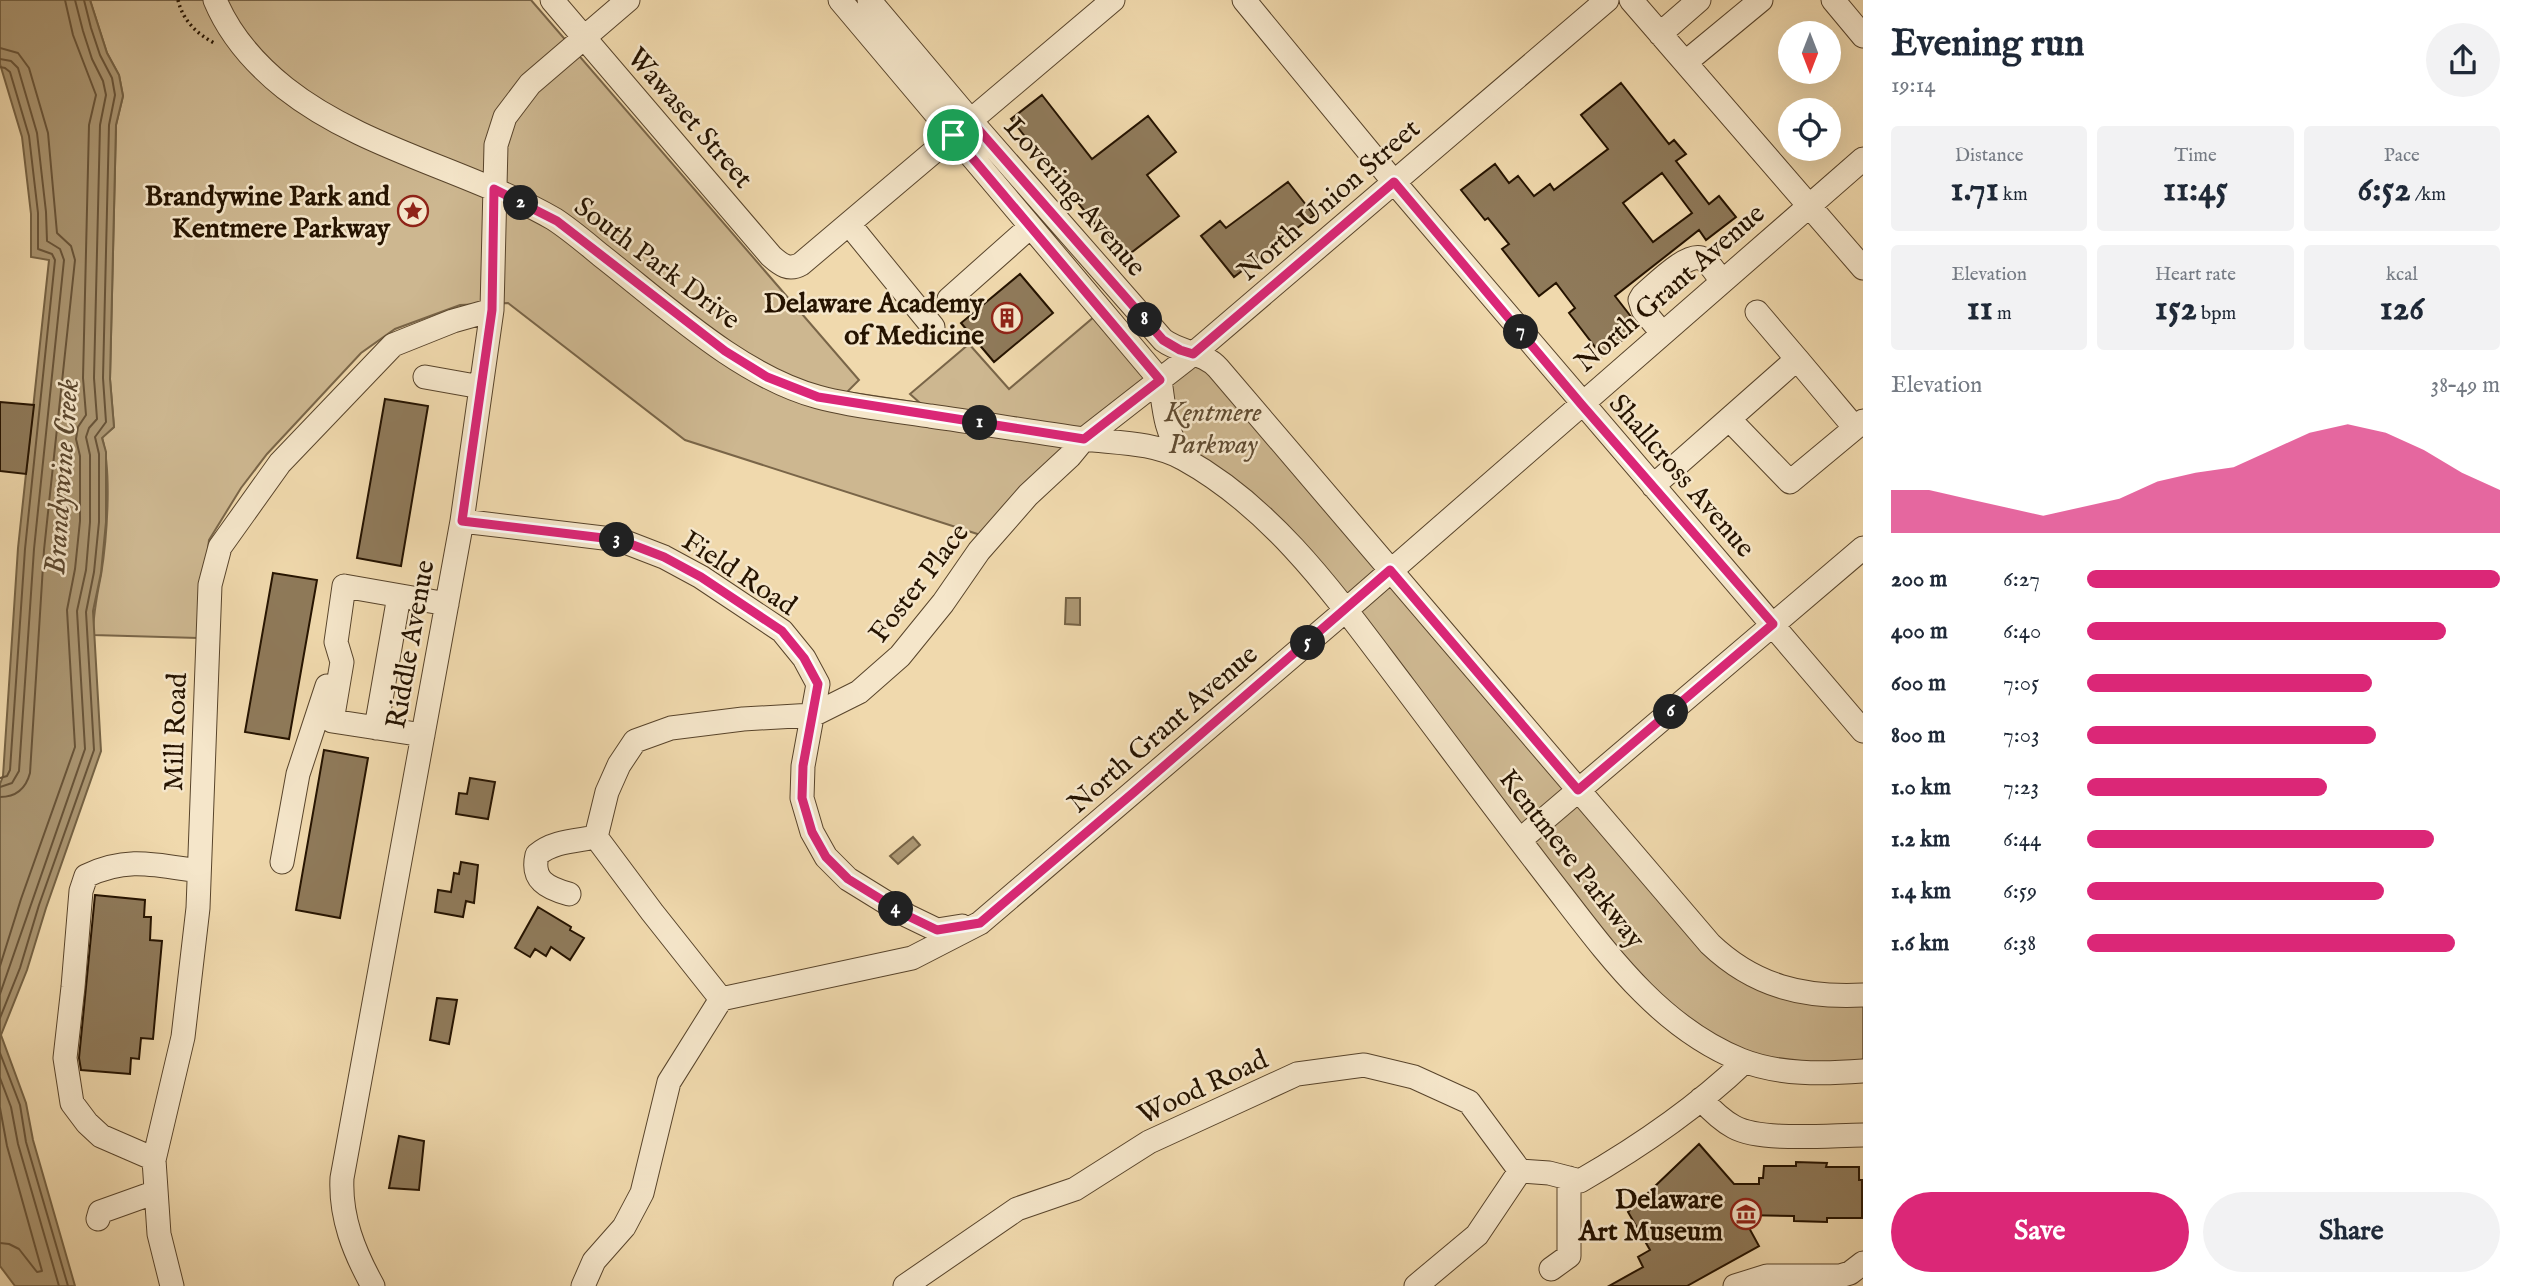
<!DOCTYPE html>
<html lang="en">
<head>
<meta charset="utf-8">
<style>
  :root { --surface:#fff; --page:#f2f2f3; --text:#1f2937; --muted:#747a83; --accent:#db2777 }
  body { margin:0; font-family:"IM FELL English",serif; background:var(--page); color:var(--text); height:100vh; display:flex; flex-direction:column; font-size:26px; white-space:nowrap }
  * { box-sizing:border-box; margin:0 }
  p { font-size:23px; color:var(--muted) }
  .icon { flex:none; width:38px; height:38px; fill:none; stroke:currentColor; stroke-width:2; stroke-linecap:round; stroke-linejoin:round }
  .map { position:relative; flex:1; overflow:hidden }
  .drawer { display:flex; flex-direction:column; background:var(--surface); width:665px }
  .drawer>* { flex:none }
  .needle { width:46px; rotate:180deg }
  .fabs { position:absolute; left:1778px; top:21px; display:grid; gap:14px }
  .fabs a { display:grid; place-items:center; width:63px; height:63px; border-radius:50%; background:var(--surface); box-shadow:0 7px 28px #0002; font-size:35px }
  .pin { position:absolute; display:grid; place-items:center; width:60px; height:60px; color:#fff; margin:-30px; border:4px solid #fff; border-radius:50%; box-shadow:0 2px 7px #0007 }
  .km { position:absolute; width:35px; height:35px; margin:-18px; border-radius:50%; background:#222; color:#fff; font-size:19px; line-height:35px; text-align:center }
  .round { display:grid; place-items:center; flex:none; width:74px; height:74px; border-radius:37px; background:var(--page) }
  .headline { display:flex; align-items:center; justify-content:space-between; height:119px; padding:0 28px }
  h1 { font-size:38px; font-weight:700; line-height:52px }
  .figures { display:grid; grid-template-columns:repeat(3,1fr); gap:10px; height:119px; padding:7px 28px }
  .figures div { display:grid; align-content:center; border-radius:7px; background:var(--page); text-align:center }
  .figures b { font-size:35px; font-weight:700 }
  .figures small { font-size:19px; font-weight:400 }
  .figures p { font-size:19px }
  .chart { height:196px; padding:14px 28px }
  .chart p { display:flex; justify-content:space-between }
  .chart svg { width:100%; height:126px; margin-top:7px; fill:var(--accent); opacity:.7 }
  .action { display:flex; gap:14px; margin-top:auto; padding:14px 28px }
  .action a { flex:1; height:80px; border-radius:42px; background:var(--accent); color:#fff; font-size:28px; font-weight:700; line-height:80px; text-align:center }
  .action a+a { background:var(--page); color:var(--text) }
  ul { padding:0 28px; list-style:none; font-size:23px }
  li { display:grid; grid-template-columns:112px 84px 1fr; align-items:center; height:52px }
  li i { height:18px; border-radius:9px; background:var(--accent) }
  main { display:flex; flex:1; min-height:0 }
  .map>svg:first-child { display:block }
  .green { fill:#cdb790; stroke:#796548; stroke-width:2 }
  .water { fill:#ab9672; stroke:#756244; stroke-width:2 }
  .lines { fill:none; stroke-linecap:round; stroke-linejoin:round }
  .shore { stroke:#685439; stroke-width:2 }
  .building { fill:#8f7a5a; stroke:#251300; stroke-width:2; fill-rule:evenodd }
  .minor-casing { stroke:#58442b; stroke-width:25 }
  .path { stroke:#251300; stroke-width:3.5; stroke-dasharray:2 3.5; stroke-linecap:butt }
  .minor { stroke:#f5e6ca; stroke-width:23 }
  .route-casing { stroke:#fff; stroke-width:14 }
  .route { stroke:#db2777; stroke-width:9 }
  .labels { text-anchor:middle; stroke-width:5; stroke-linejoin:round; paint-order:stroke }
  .street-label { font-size:28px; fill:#251300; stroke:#f5e6ca }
  .poi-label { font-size:28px; font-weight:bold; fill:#251300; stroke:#f5e6ca; text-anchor:end }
  .park-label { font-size:28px; font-style:italic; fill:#604c32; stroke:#f5e6ca }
  .water-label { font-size:30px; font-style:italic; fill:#5b472e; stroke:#f5e6ca }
</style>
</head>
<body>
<main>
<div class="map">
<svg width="1863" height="1286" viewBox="0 0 1863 1286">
  <rect width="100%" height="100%" fill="#f0d9ad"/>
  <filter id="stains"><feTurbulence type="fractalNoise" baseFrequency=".00286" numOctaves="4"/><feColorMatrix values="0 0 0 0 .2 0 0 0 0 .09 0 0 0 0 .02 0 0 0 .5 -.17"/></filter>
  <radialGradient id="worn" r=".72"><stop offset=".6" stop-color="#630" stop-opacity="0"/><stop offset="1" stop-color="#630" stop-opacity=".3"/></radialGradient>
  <path class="green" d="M90,0H531L859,380L847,392L920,403L910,394L969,344L1009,389L1101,311L1160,380L1193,354L1747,972L1863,995V1071L1777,1069L1680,1026L1346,610L1181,456L1160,380L990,538L685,440L508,303L460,305L395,329L361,353L267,454L241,488L209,540L198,638L93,635C93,614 97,595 101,575C107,538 112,473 102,437L114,427L110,379L116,125L123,96L119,75L107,53Z"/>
  <path class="water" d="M0,0H90L107,53L119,75L123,96L116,125L110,379L114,427L102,438L106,452V522L101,573L93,611L101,751L46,908L27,970L1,1035L26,1103L33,1140L75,1286H15L0,1266V784L3,776L18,548L49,260L31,257V214L22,137L0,64Z
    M1066,598H1080V625L1065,624Z
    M913,837L920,845L898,864L890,856Z"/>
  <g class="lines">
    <path class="shore" d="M0,48L18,53L29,68L48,133L57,233L71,246L75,260L44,550L30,773C26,788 16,797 0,797
      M0,59L11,61L18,68L37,133L46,212L47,241L60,249L64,260L34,549L19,771L12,783L0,787
      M0,67L5,68L10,72L29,136L38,213V249L52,254L55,260L25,549L10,770L7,776L0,778
      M0,966L21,899L75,747L67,610L75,569L80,521V456L76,439L78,427L86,415L83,378L89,125L96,95L73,35L65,0
      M0,994L85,749L77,611L86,570L90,522V455L86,437L89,428L97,419L94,378L100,125L106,95L103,81L92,59L83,31L75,0
      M0,1018L20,968L39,905L94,750L86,612L94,572L99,522V454L95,437L106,422L103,378L109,125L115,95L112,78L100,55L91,28L84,0
      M0,1053L20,1105L26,1142L68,1286
      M0,1078L11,1107L18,1144L59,1286
      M0,1108L7,1146L42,1271L37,1272L19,1249L9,1244L0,1243"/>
  </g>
  <path class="building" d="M1621,83L1669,144L1674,140L1686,154L1676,161L1709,204L1719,196L1736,217L1706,240L1699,230L1615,296L1639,327L1602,356L1569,313L1575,308L1556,283L1539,296L1502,249L1509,244L1488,218L1485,220L1461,190L1495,164L1509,183L1518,176L1534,196L1550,184L1554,190L1608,149L1581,115ZM1662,173L1692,213L1653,242L1623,203Z
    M1042,95L1092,159L1148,116L1176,152L1147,175L1179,216L1123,259L1011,119Z
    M1288,182L1314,215L1234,277L1201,236L1220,221L1226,228Z
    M1020,274L1053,313L994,362L961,323Z
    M385,399L428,406L401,566L357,558Z
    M0,402L34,405L26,474L0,471Z
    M273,573L317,580L289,739L245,732Z
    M324,750L368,758L340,918L296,910Z
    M470,778L495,782L488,819L456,814L459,793L467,794Z
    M461,862L478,865L474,903L466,901L463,917L435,912L438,890L451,892L454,873L459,874Z
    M95,895L145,900L144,917H151L150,940L162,941L153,1039L141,1038L139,1059L131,1058L130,1074L81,1070L79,1058Z
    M538,907L571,927L570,930L584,938L570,960L551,947L546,956L535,949L530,957L515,948Z
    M437,998L457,1000L449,1044L430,1040Z
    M399,1136L424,1141L419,1190L389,1188Z
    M1699,1144L1734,1184H1759V1178H1763L1764,1166H1796V1162L1827,1163L1826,1167H1859V1180H1862V1218H1827V1222L1794,1221V1216L1742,1215L1759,1246L1687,1286H1609L1643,1267L1638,1257L1650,1250L1628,1212Z"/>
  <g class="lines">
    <g class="minor-casing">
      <path id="minor" d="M215,0C230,36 255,64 285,88C362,149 469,170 554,219C571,230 587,244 603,257C666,306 740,376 818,397C854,407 893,410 930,416C981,423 1032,432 1084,439C1117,443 1154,442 1184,459C1278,511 1341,604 1405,688C1457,757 1508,826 1561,894C1611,959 1662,1028 1741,1060C1779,1075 1823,1074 1863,1071
        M552,0L771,256C781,265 789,271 801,264L1113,0
        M840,0L1160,380C1165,414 1164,425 1181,456
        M869,0L971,121L1163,340C1180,353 1204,352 1218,368L1710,944C1754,986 1803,998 1863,995
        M1244,0L1394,182L1863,731
        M1631,0L1863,268
        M1833,0L1863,36
        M1660,34L1699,0
        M1686,62L1761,0
        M849,224L933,327
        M949,299L1030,227
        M1757,312L1797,359
        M1662,333L1643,310L1640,300L1643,295C1655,285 1689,250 1703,259C1711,264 1716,274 1722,281
        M425,377L481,387
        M1729,419L1790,482L1855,428
        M1653,486L1797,359L1855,428L1863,421
        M462,521L620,540L664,557L701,577L782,631L804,658L818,684L803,766L802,798L812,832L826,857L848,879L908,916L937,930L962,926
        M376,728L399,596
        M423,735L332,721L342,662L336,642L344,586L447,604
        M1520,840L1863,548
        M282,862L298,774L327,686
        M569,894C547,888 531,880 537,855C553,841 576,841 596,837
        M721,999L652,912L596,837L607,792L619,765L635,741L671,728L743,719L813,715L859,692L900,656L943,603L979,551L1028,495L1070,456L1084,439L1193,354L1607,0
        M1701,1099C1711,1110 1721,1120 1734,1127C1761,1142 1831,1135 1863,1135
        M154,1159L101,1136L87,1123L72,1103L65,1058L73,987L81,891L86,876C127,856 156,865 199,871
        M98,1219L100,1212L156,1192
        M1551,1269L1569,1256V1178
        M172,1286L159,1234L154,1160L183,1037L198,908L210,585L220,547L280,463L393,345L453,321L492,310
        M373,1286C354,1252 340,1217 342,1178L462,521L492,310L496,145L505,117L530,84L628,0
        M583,1286L594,1261L624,1227L642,1193L669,1082L721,999L912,958L980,923L1346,610L1863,159
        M905,1286L1017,1209L1075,1189L1149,1142L1297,1074L1364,1065L1414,1077L1469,1102L1520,1171L1549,1173L1580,1181C1639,1147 1695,1109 1744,1062
        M1416,1286L1477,1235L1520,1171
        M1735,1286L1767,1276H1840L1850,1273L1863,1263"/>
    </g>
    <path class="path" d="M178,0C183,21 197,34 216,44"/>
    <use href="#minor" class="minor"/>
  </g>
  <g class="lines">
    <g class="route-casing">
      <path id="route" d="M971,121L1163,340L1180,350L1193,354L1394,182L1581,404L1773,624L1578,790L1390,570L1133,793L980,923L937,930L908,916L848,879L826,857L812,832L802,798L803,766L818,684L804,658L782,631L701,577L664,557L620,540L462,521L492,310L494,189L557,221L725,351L767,377L818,397L1084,439L1160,380L953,135Z"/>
    </g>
    <use href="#route" class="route"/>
  </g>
  <defs>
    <g id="sight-ring" transform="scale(1.575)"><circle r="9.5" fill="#f5e6ca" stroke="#8f2418" stroke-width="1.5"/><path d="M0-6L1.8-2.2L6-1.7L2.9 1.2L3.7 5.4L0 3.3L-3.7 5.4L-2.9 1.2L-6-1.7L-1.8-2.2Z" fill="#8f2418"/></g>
    <g id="building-ring" transform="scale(1.575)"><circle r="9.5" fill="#f5e6ca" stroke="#8f2418" stroke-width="1.5"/><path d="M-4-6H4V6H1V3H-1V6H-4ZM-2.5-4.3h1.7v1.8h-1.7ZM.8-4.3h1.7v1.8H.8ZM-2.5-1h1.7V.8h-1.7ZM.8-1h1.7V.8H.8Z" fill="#8f2418"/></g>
    <g id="museum-ring" transform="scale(1.575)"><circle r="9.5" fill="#f5e6ca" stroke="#8f2418" stroke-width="1.5"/><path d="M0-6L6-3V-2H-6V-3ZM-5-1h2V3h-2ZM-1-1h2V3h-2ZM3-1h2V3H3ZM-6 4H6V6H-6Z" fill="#8f2418"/></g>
  </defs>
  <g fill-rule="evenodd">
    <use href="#sight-ring" x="413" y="211"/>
    <use href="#building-ring" x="1007" y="318"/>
    <use href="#museum-ring" x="1746" y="1214"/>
  </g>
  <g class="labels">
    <g class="street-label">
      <text transform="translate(691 117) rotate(49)" y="10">Wawaset Street</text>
      <text transform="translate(1076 196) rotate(49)" y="10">Lovering Avenue</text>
      <text transform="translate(1328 199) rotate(-41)" y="10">North Union Street</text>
      <text transform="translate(658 262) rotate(37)" y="10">South Park Drive</text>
      <text transform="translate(1669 287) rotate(-41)" y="10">North Grant Avenue</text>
      <text transform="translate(1683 475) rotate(49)" y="10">Shallcross Avenue</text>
      <text transform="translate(740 572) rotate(33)" y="10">Field Road</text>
      <text transform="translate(918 582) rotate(-52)" y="10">Foster Place</text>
      <text transform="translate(409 644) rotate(-80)" y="10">Riddle Avenue</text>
      <text transform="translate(1162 728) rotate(-41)" y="10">North Grant Avenue</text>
      <text transform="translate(174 732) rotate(-88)" y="10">Mill Road</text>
      <text transform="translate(1573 858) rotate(52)" y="10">Kentmere Parkway</text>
      <text transform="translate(1202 1086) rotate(-25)" y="10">Wood Road</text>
    </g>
    <g class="poi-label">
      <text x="390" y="205">Brandywine Park and<tspan x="390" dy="32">Kentmere Parkway</tspan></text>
      <text x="984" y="312">Delaware Academy<tspan x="984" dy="32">of Medicine</tspan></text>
      <text x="1723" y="1208">Delaware<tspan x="1723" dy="32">Art Museum</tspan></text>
    </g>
    <g class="park-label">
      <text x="1213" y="421">Kentmere<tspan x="1213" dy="32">Parkway</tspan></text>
    </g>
    <g class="water-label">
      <text transform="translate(61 477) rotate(-86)" y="10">Brandywine Creek</text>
    </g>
  </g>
  <rect width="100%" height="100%" filter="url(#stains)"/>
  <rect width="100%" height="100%" fill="url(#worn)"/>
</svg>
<div class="fabs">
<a><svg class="needle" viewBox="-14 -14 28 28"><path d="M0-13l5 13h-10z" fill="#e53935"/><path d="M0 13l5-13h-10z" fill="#747a83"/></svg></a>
<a><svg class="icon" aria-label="locate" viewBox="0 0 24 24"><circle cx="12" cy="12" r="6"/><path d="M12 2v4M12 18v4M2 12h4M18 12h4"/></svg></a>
</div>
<div class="pin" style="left:953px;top:135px;background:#1e9e55"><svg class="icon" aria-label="arrive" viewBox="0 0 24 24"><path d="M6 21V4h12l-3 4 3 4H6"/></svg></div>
<b class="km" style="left:980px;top:423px">1</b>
<b class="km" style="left:521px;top:203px">2</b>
<b class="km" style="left:617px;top:540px">3</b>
<b class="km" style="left:896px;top:909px">4</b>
<b class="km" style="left:1308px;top:643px">5</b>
<b class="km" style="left:1671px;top:712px">6</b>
<b class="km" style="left:1521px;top:332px">7</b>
<b class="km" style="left:1145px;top:320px">8</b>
</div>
<section class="drawer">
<div class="headline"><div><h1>Evening run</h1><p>19:14</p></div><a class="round"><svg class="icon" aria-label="share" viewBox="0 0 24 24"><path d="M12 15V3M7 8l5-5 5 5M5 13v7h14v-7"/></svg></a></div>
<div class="figures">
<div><p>Distance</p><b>1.71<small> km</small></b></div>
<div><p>Time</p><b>11:45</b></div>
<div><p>Pace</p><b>6:52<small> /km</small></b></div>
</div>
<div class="figures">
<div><p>Elevation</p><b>11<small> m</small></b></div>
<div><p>Heart rate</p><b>152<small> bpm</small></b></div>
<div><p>kcal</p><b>126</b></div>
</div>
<div class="chart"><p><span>Elevation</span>38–49 m</p>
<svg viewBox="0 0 160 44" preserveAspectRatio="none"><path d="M0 44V29L10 29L20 32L30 35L40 38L50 35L60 32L70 26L80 23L90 21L100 15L110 9L120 6L130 9L140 15L150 23L160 29V44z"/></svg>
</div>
<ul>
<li><b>200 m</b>6:27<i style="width:100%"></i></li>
<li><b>400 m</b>6:40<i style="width:87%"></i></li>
<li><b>600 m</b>7:05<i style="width:69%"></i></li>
<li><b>800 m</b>7:03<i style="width:70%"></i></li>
<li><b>1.0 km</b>7:23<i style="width:58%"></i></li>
<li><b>1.2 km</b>6:44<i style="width:84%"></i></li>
<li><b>1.4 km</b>6:59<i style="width:72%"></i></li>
<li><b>1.6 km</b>6:38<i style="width:89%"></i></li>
</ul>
<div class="action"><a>Save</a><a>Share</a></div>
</section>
</main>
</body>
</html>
